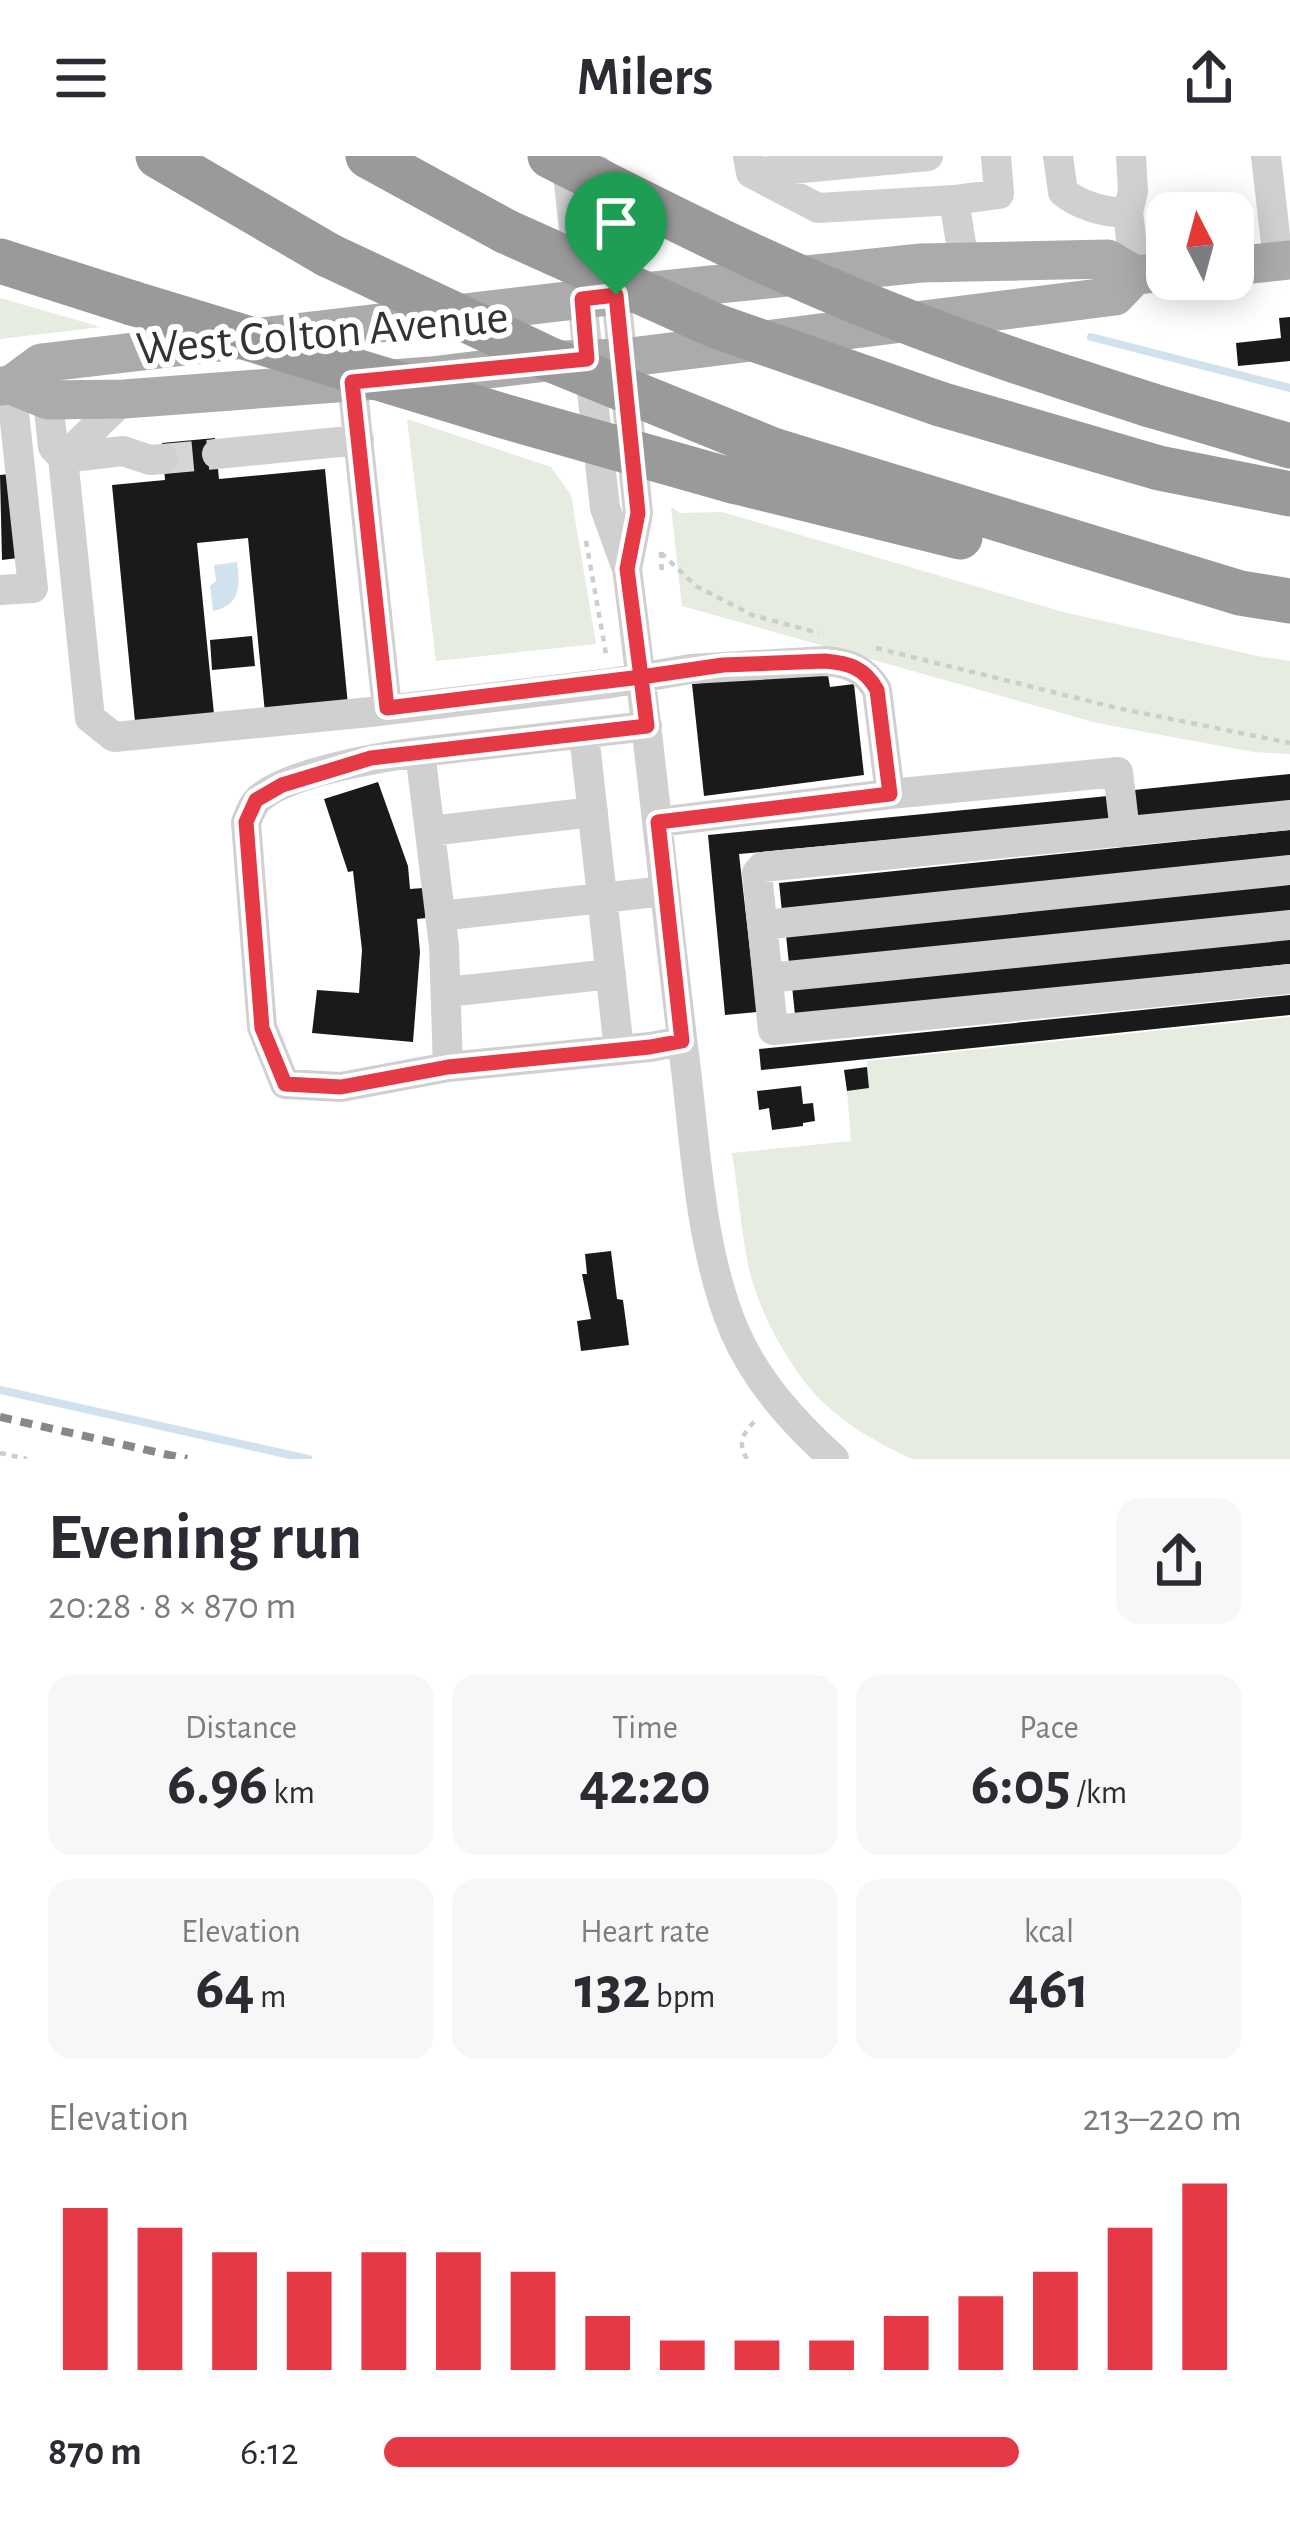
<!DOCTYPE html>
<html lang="en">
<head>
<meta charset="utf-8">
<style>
  :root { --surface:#fff; --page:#f7f7f7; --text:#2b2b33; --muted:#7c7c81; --accent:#e63946 }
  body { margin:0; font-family:"Alegreya Sans",sans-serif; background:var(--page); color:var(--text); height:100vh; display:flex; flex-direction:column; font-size:45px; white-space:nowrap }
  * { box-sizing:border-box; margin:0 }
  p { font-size:39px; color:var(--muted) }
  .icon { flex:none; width:66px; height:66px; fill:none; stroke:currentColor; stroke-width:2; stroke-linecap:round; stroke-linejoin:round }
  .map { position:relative; height:1303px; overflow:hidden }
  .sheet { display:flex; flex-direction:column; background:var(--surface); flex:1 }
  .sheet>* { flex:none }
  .needle { width:78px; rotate:354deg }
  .buttons { position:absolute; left:1146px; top:36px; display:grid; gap:24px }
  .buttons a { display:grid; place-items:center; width:108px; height:108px; border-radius:24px; background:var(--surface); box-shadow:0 6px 30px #0003; font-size:60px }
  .pin { position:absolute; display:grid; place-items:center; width:102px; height:102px; color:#fff; margin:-123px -51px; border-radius:50% 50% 50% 0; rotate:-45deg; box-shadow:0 0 12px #0007 }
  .pin .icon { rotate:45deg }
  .round { display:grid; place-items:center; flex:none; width:126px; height:126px; border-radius:24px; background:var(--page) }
  .overview { display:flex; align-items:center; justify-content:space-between; height:204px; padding:0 48px }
  h1 { font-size:66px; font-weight:700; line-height:90px }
  .figures { display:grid; grid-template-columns:repeat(3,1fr); gap:18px; height:204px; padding:12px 48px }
  .figures div { display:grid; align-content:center; border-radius:24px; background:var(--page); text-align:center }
  .figures b { font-size:60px; font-weight:700 }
  .figures small { font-size:33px; font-weight:400 }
  .figures p { font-size:33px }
  .chart { height:336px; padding:24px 48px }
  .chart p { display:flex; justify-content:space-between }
  .chart svg { width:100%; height:216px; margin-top:12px; stroke:var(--accent); stroke-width:6 }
  ul { padding:0 48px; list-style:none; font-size:39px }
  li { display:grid; grid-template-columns:192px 144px 1fr; align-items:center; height:90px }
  li i { height:30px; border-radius:15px; background:var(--accent) }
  header { display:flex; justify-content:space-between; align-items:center; height:156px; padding:0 48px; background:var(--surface); font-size:54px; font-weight:700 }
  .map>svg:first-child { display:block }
  .green { fill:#e6ecdf }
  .water { fill:#cfe2ee }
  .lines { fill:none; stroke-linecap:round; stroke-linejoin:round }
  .stream { stroke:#cfe2ee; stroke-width:8 }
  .building { fill:#1a1a1a }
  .minor-tunnel { stroke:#d6d6d6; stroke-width:30; stroke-dasharray:30 15; stroke-linecap:butt }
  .path { stroke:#cdcdcd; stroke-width:4.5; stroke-dasharray:6 6; stroke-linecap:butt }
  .minor { stroke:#d0d0d0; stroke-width:30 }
  .major { stroke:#ababab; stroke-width:39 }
  .highway { stroke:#9a9a9a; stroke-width:45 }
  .rail { stroke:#888; stroke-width:8; stroke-dasharray:12 9; stroke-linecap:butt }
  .highway-bridge { stroke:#9a9a9a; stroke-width:45 }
  .route-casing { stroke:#fff; stroke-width:24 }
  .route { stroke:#e63946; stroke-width:15 }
  .labels { text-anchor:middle; stroke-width:12; stroke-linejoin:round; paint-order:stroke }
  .street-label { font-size:48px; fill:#333; stroke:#fff }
</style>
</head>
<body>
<header><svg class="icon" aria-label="menu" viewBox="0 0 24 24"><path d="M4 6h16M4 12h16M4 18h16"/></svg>Milers<svg class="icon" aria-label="share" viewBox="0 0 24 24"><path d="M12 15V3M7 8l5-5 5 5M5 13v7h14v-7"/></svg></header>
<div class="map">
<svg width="1290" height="1303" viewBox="0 0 1290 1303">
  <rect width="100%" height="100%" fill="#fff"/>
  <path class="green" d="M0,142L101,171L0,183Z
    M407,263L551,311L571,339L596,488L436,505Z
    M671,351L680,357L722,356L1063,456L1258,500L1290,505V598L1253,596L1097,567L682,450Z
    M1290,861V1303H912C880,1288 850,1272 825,1248C792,1218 757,1153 748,1109C741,1072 738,1034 732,997L851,985L847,935L869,932L867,905Z"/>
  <path class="water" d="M237,406C240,430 241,449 213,455L210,430L216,425L214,409Z"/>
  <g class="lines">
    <path class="stream" d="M1091,181L1290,232
      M0,1234L308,1303"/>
  </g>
  <path class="building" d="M1290,161V205L1238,210L1236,187L1281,182L1279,162Z
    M215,282L219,323L325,313L348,549L265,557L248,382L197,387L214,558L135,566L112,329L165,324L162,287Z
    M9,318L18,402L2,404L0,319Z
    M252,480L255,510L212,514L210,484Z
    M827,513L830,531L854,528L864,619L704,640L692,528Z
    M1290,618V645L1136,660L1134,634Z
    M378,626L408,710L410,733L423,732L426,762L417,763L420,796L413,886L312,877L317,834L359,837L362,794L353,715L348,716L324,643Z
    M1108,640L1110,663L739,698L757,856L725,859L708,679Z
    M1290,674V703L782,756L779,727Z
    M1290,726V756L789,808L786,779Z
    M1290,778V808L795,859L792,830Z
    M1290,839V859L761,914L759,893Z
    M867,911L869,932L847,935L844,914Z
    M801,930L803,948L813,947L815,965L803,967V970L772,974L769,952L759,954L757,935Z
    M611,1095L617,1143L623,1144L629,1189L581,1195L577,1165L591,1163L582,1118H587L585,1098Z"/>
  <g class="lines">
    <path class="minor-tunnel" d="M163,303L217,298"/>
    <path class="path" d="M586,385L606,498
      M661,396L662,420
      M661,397L696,430L752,459L819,477
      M876,492L1117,552L1290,587
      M0,1297L27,1303
      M747,1303C737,1287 743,1277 755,1265"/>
    <path class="minor" d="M566,0L605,352L627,413C649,580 665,747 686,914C696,998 701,1095 734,1174C756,1225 793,1266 834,1303
      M748,0L751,17L818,52L954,44L964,106
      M1058,0L1063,36C1079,49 1107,58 1128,56
      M1131,0L1133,35L1128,56L1135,119
      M1266,0L1278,105
      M599,15L616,139L638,357L627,413
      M751,17L928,0
      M954,44L999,38L996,0
      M352,226L387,552
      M48,244L53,291L63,302L124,243
      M217,298L359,284
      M163,303L150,304L123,295L63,302L90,562L114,581L370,556L611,527L690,513L825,505C849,507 865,513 877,534L890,638
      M0,434L33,432L11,229
      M647,570L420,596L444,790L448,911L650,891L682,885
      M584,578L619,894
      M420,596C379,601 292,616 261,641C253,647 250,657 246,666L262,871L285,928L341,931L448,911
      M1290,659L762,711L757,717L773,874L1290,823
      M658,666L890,638L1118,616L1125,676
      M430,675L593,656
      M440,760L665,735
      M762,769L1290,714
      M768,822L1290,769
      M447,836L611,818"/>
    <path class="major" d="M1233,110L1290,104
      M11,229L41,207L652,135L921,107L1108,103L1135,119L1167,116
      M0,230L11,229L48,244L124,243L431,220L563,204L623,202L1115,140L1135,119"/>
    <path class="highway" d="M158,0L328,99
      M368,0L505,75
      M0,105L132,147
      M940,248L1159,312L1290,338
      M1150,249L1290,290
      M773,294L1240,437L1290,445
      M733,325L960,381"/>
    <path class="rail" d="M0,1261L187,1303"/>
    <path class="highway-bridge" d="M550,0C656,54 762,108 873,152C964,189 1056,219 1150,249
      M505,75L716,170L940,248
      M328,99L549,203L773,294
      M132,147L500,259L733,325"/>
  </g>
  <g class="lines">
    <g class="route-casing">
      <path id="route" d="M616,139L582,143L587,203L352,226L387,552L641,521L647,570L371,602L282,629L256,644L246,666L262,872L285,928L341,931L448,911L650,891L682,885L658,666L890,638L877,534C865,512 849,507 825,505L723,509L641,521L627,413L638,357L616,139"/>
    </g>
    <use href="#route" class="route"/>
  </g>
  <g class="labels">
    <g class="street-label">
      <text transform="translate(322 175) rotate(-5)" y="17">West Colton Avenue</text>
    </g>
  </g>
</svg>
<div class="buttons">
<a><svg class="needle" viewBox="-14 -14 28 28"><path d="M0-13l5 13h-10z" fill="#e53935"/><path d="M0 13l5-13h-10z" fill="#7c7c81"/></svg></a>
</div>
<div class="pin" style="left:616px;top:139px;background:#1e9e55"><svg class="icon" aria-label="arrive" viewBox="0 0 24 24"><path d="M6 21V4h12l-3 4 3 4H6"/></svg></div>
</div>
<section class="sheet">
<div class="overview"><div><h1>Evening run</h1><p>20:28 · 8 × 870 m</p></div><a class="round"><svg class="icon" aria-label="share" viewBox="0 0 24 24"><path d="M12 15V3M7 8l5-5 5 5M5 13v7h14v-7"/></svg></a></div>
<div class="figures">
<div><p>Distance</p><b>6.96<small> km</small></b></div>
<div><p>Time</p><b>42:20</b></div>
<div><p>Pace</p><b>6:05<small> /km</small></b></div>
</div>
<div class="figures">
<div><p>Elevation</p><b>64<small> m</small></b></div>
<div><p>Heart rate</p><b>132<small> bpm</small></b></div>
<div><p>kcal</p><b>461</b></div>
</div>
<div class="chart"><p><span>Elevation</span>213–220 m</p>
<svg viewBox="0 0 160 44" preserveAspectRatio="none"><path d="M5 44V11M15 44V15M25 44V20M35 44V24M45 44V20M55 44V20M65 44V24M75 44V33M85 44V38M95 44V38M105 44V38M115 44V33M125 44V29M135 44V24M145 44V15M155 44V6"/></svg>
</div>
<ul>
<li><b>870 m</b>6:12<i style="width:74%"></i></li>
</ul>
</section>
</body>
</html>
